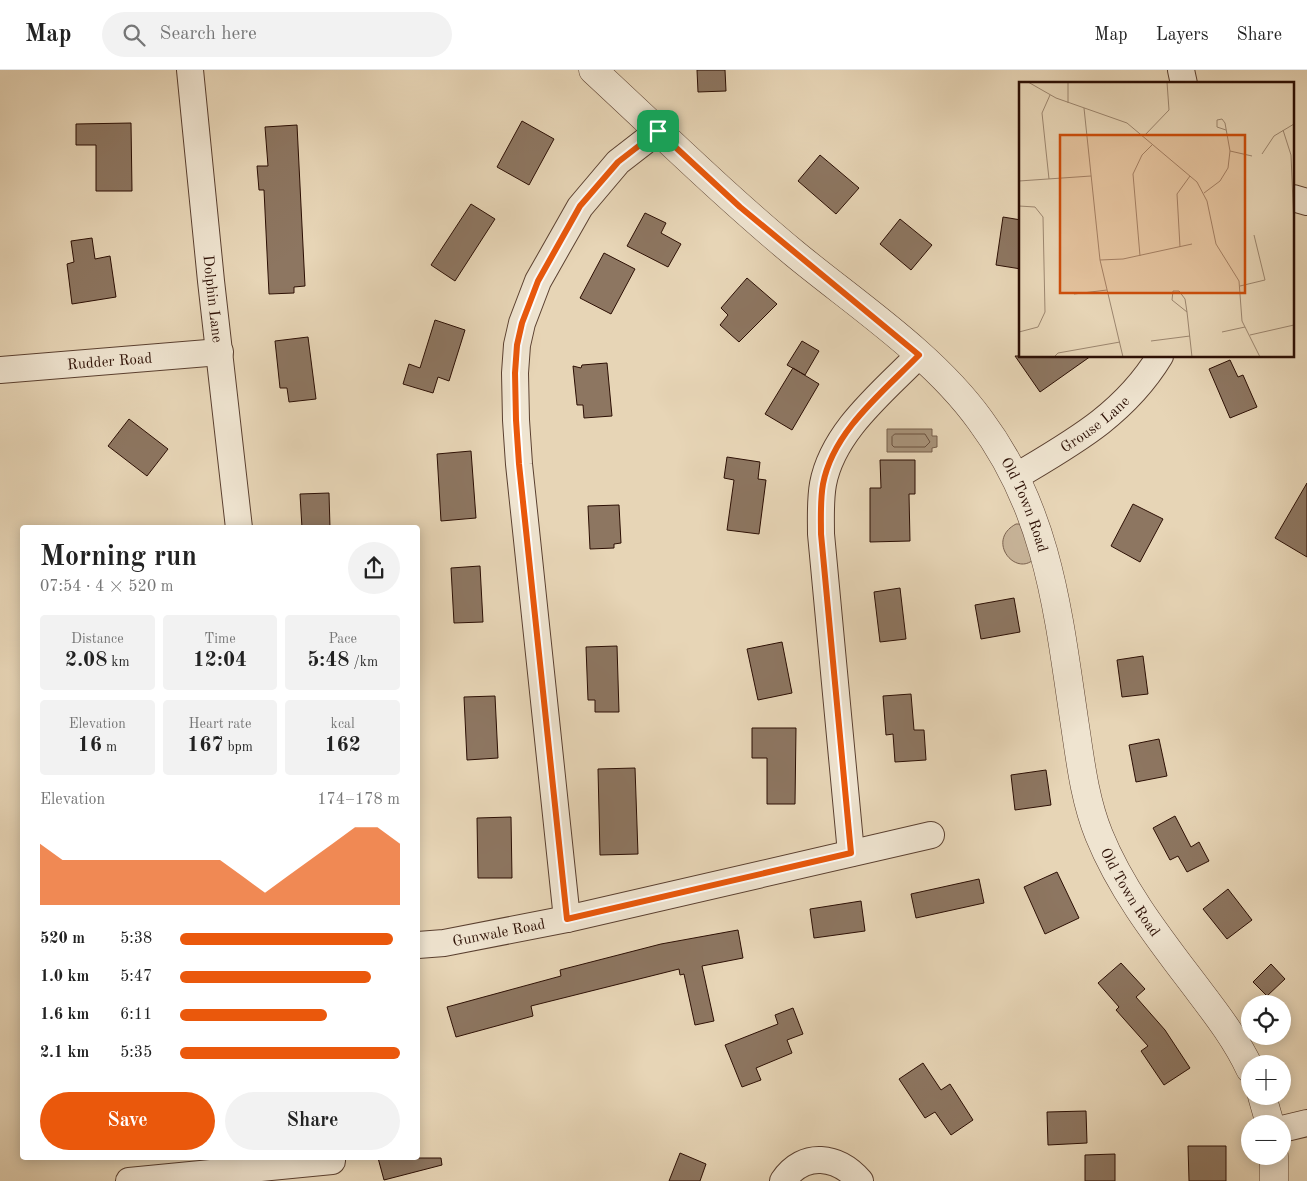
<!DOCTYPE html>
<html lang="en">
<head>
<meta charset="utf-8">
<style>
  :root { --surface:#fff; --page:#f2f2f2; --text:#222; --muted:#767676; --line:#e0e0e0; --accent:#ea580c }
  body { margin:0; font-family:"Old Standard TT",serif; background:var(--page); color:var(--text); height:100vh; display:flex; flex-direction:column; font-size:19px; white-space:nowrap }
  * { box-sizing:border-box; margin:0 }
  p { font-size:16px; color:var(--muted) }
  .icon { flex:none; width:28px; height:28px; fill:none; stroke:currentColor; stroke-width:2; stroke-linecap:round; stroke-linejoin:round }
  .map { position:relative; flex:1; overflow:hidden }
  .side { position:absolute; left:20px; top:455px; width:400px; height:635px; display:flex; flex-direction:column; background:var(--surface); border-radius:5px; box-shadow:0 2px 12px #0003 }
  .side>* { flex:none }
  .controls { position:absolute; left:1241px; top:925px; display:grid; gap:10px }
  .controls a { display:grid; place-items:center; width:50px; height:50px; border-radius:50%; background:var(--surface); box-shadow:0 2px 12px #0003; font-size:25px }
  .pin { position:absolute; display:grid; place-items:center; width:42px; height:42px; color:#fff; margin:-21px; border-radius:10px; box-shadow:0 2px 8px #0006 }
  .round { display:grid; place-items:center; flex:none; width:52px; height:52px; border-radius:26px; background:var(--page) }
  .overview { display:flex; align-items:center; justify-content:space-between; height:85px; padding:0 20px }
  h1 { font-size:28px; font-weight:700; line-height:38px }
  .figures { display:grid; grid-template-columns:repeat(3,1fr); gap:8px; height:85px; padding:5px 20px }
  .figures div { display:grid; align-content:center; border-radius:5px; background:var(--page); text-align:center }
  .figures b { font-size:21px; font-weight:700 }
  .figures small { font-size:14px; font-weight:400 }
  .figures p { font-size:14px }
  .chart { height:140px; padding:10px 20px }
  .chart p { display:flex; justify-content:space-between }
  .chart svg { width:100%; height:90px; margin-top:5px; fill:var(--accent); opacity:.7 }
  .button { display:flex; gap:10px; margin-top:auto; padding:10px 20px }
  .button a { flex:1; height:58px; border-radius:30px; background:var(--accent); color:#fff; font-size:20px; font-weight:700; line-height:58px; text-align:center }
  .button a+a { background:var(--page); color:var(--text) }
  ul { padding:0 20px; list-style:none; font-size:16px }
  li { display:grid; grid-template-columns:80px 60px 1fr; align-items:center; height:38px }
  li i { height:12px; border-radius:6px; background:var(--accent) }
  header { display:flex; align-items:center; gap:30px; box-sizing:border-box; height:70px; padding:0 25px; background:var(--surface); border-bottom:1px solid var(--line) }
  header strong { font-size:24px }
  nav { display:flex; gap:28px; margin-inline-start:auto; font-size:18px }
  .search { width:350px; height:45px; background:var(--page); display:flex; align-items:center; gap:12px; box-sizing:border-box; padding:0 18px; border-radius:28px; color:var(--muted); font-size:19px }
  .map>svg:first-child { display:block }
  .green { fill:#c7b398; stroke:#7a614e }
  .water { fill:#a79279; stroke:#765e4a }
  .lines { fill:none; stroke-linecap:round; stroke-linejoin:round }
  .shore { stroke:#6a503e; stroke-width:1 }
  .building { fill:#8d7661; stroke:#2c0f04 }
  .minor-casing { stroke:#5b4030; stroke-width:28 }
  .tertiary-casing { stroke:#5b4030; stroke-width:29 }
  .minor { stroke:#efe4d0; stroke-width:26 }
  .tertiary { stroke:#efe4d0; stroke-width:28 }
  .route-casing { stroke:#fff; stroke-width:10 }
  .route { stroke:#ea580c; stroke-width:6 }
  .labels { text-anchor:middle; stroke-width:4; stroke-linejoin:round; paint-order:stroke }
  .street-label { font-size:15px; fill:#2c0f04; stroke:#efe4d0 }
  .inset-road { fill:none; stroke:#9c866f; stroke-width:1 }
  .view { fill:#cc4e0b; fill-opacity:0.15; stroke:#cc4e0b; stroke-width:2.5 }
  .inset-edge { fill:none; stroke:#2c0f04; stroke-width:2.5 }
</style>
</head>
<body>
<header>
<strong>Map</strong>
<div class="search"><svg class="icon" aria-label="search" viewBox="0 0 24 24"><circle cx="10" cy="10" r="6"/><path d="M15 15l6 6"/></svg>Search here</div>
<nav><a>Map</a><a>Layers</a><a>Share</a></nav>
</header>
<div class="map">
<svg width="1307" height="1111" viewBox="0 0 1307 1111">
  <rect width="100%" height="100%" fill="#e7d5b6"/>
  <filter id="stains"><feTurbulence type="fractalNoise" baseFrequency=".004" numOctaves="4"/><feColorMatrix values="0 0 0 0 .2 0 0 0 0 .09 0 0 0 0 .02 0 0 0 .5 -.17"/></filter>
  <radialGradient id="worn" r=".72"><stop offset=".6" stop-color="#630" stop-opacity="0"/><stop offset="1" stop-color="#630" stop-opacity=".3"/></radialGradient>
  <path class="green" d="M1016,454H1021L1033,490C1014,506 986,470 1016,454Z"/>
  <path class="water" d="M887,359H932V366H937V377L932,378V382H887Z"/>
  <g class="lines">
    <path class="shore" d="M895,364H925L930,372L925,377H894L892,375V367Z"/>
  </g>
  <path class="building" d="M697,0H725L726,21L698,22Z
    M522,51L554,69L529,115L497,97Z
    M131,53L132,121H96V75H76V54Z
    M297,55L305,216L294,217V223L269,224L264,120H259L257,96H268L265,57Z
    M820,85L859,118L836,144L798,111Z
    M471,134L495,149L455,211L431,195Z
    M645,143L666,153L661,163L681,174L668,197L627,176Z
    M1003,147L1021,150V199L996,195Z
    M900,149L932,175L911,200L880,174Z
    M92,168L95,189L110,186L116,227L72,234L67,194L74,192L71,171Z
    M604,183L635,199L611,244L580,228Z
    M747,208L777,234L739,272L720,255L728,245L721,238Z
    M435,250L465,260L449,311L438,307L433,323L403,314L409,294L420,298Z
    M308,267L316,329L289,332L287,318H280L275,271Z
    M802,271L819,281L805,305L787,295Z
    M1015,286H1091L1040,322Z
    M1230,290L1238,307L1243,305L1257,337L1230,348L1209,299Z
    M607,293L612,346L584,348L583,335H577L573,296L581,298L582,295Z
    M793,298L819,314L792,360L765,344Z
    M129,349L168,379L147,406L108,376Z
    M471,381L476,448L441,451L437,384Z
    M727,387L760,392L758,409L766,410L759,464L727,460L734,410L724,408Z
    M880,390H915V424H909L910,471L870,472V418H881Z
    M1307,413V487L1275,468Z
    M329,423L330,458H302L300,424Z
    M1133,434L1163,449L1140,492L1111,476Z
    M619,435L621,473L614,474V478L590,479L588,436Z
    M480,496L483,552L454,553L451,498Z
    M900,518L906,569L880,572L874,522Z
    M1014,528L1020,562L981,569L975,535Z
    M782,572L792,623L758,630L747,579Z
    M617,576L619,642H595V630H588L586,577Z
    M1143,586L1148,624L1122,627L1117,590Z
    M911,624L914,660H924L926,690L895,692L893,664L886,665L883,626Z
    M495,626L498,688L467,690L464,627Z
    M752,658H796L795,734H767V688H752Z
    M1159,669L1167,706L1136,712L1129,675Z
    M635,698L638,784L600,785L598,699Z
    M1046,700L1051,735L1015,740L1011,705Z
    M1175,746L1191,777L1199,772L1209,791L1187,802L1178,786L1170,790L1153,758Z
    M511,747L512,808H478L477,748Z
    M1057,802L1079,848L1045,864L1024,817Z
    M979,809L984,833L916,848L911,824Z
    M1228,819L1252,850L1227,869L1203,839Z
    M861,831L865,861L814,868L810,839Z
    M738,860L743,888L702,896L714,951L695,955L684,904L680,905L679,899L531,936L533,946L456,967L447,937L561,906L560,900L661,874Z
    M1121,893L1145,919L1136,927L1165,960L1190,998L1164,1015L1141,981L1148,976L1116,940L1119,937L1098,913Z
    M1271,894L1285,909L1267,926L1253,912Z
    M793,938L803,964L787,970L792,983L756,998L761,1010L742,1017L725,975L778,954L775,945Z
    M923,993L941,1020L950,1014L973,1050L951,1065L935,1042L925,1048L899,1009Z
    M1086,1041L1087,1073L1048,1075L1047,1042Z
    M1188,1076H1226V1111H1189Z
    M680,1083L706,1094L700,1111H669Z
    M1115,1084V1111H1085V1085Z
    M378,1088H441L442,1095L384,1110Z"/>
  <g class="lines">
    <g class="minor-casing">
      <g id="minor">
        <path id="s1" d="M190,0L211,211L239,458"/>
        <path d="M1181,0L1184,14"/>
        <path d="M1293,128L1307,132"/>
        <path id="s2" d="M0,300L220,282"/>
        <path id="s3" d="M1015,407C1072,373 1124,345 1160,286"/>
        <path d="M851,783L821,464C821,448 820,431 823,414C833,361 883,322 919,285"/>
        <path d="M567,849L519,394L516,350L515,303L517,275L522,253L538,211L580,137L618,92L658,61"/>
        <path id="s4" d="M418,875L444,873L567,849L931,765"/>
        <path d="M1282,1059L1307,1053"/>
        <path d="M129,1111L332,1091"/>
        <path d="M783,1111C804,1080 838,1086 860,1111"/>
      </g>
    </g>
    <g class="tertiary-casing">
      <g id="tertiary">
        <path id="s5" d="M593,0C660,62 725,126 795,184C857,235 933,285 980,350C1048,441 1058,541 1074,649C1080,688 1084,728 1099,765C1122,822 1162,872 1199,921C1218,946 1237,971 1250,999"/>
        <path d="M1262,1026L1270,1054"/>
        <path d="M1274,1086V1111"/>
      </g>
    </g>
    <use href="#minor" class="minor"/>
    <use href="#tertiary" class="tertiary"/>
  </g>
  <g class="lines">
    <g class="route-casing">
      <path id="route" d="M658,61L740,137L919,285C883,322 833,361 823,414C820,431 821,448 821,464L851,783L567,849L519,394L516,350L515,303L517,275L522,253L538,211L580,136L618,92Z"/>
    </g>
    <use href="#route" class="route"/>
  </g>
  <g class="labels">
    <g class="street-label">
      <text dy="5" stroke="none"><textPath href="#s1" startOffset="230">Dolphin Lane</textPath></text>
      <text dy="5" stroke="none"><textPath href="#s2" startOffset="110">Rudder Road</textPath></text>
      <text dy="5" stroke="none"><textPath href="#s3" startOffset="96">Grouse Lane</textPath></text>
      <text dy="5" stroke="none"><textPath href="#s5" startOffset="619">Old Town Road</textPath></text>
      <text dy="5" stroke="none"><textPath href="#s5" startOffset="1024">Old Town Road</textPath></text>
      <text dy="5" stroke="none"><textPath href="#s4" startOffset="82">Gunwale Road</textPath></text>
    </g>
  </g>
  <g transform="translate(1019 12)">
    <rect width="275" height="275" fill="#e7d5b6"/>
    <path class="inset-road" d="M9,0L37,16L108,41L178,100L188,119L197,162L220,199L223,239L241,275M49,0V21M65,26L81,178L104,275M264,48L272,73L275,145M125,54L150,28L148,0M211,69L233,74M243,72L255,54L275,42M30,97L23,31L31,13M0,99L72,94M185,111L201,99L209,86L211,69L206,41L203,37L198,38V45L207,48M0,124L16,125L24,135L26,230L19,245L0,250M161,165L158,112L171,94M121,174L114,92L123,73L134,62M81,178L104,177L173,162M221,204L246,198L235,153M55,212L88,208M168,230L153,218L154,209H160L166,217L168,230L173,275M203,250L226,245M231,253L275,243M132,259L171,254M35,275L39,271L101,260"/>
    <path class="view" d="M41,53H226V211H41Z"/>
    <rect width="275" height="275" class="inset-edge"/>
  </g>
  <rect width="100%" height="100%" filter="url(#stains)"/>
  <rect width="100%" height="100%" fill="url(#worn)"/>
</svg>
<div class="controls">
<a><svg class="icon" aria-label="locate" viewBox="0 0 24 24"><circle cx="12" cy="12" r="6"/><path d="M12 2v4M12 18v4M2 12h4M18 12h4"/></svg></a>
<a>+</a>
<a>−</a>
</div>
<div class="pin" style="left:658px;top:61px;background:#1e9e55"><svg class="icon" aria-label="arrive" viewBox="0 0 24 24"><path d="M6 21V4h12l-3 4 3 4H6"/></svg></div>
<section class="side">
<div class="overview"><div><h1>Morning run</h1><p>07:54 · 4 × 520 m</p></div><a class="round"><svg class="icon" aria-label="share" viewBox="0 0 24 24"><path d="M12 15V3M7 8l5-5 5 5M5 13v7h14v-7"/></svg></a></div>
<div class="figures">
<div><p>Distance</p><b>2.08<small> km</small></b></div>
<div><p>Time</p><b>12:04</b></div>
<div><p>Pace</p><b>5:48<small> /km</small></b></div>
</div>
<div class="figures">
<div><p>Elevation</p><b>16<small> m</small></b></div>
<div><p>Heart rate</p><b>167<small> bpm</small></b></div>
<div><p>kcal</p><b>162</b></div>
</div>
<div class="chart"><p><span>Elevation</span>174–178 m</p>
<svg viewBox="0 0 160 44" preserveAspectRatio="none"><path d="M0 44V14L10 22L20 22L30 22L40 22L50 22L60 22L70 22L80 22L90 30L100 38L110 30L120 22L130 14L140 6L150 6L160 14V44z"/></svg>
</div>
<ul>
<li><b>520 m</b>5:38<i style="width:97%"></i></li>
<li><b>1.0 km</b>5:47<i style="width:87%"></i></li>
<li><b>1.6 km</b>6:11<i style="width:67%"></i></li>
<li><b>2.1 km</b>5:35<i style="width:100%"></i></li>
</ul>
<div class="button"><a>Save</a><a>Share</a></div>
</section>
</div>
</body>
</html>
